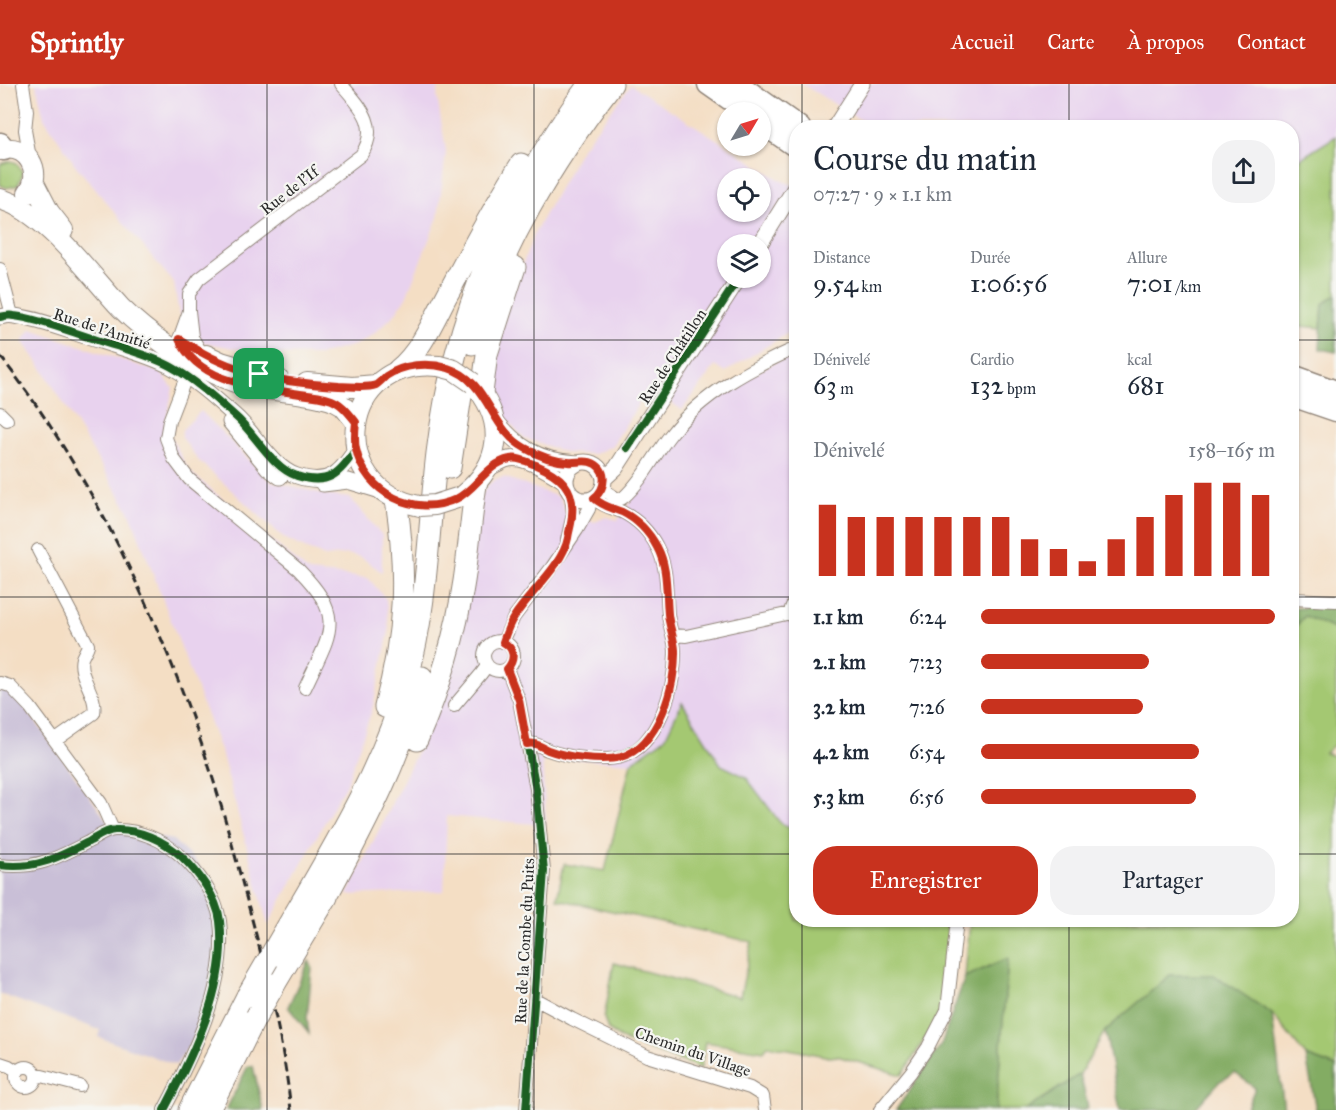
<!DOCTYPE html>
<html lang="fr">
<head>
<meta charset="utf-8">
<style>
  :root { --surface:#fff; --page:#f2f2f3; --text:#1f2937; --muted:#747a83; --accent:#c8321e }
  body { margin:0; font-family:"IM FELL Great Primer",serif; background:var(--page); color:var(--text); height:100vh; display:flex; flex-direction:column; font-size:22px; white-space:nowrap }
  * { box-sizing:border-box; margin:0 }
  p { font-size:20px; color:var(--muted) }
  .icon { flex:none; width:33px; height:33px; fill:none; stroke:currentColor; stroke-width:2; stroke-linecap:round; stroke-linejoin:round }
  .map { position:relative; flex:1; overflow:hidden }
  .sheet { position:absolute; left:789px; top:36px; width:510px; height:807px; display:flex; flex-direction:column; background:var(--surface); border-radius:24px; box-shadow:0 2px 4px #0004 }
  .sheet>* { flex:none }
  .needle { width:39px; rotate:52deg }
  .controls { position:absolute; left:717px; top:18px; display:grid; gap:12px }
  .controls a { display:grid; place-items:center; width:54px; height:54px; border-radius:50%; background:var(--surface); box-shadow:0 2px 4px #0004; font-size:30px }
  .pin { position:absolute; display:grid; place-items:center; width:51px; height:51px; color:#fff; margin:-26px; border-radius:12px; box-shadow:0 3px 9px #0006 }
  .round { display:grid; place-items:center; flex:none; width:63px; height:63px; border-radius:24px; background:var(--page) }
  .head { display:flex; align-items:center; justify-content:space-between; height:102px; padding:0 24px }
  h1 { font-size:33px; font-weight:600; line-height:45px }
  .figures { display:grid; grid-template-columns:repeat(3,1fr); gap:9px; height:102px; padding:6px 24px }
  .figures div { display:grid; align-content:center }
  .figures b { font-size:26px; font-weight:600 }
  .figures small { font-size:16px; font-weight:400 }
  .figures p { font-size:16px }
  .chart { height:168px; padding:12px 24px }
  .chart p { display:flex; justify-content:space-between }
  .chart svg { width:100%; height:108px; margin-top:6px; stroke:var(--accent); stroke-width:6 }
  .action { display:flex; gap:12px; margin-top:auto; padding:12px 24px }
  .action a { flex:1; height:69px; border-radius:24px; background:var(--accent); color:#fff; font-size:24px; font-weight:600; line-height:69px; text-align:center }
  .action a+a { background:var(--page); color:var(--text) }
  ul { padding:0 24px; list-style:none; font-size:20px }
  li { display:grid; grid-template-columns:96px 72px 1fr; align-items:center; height:45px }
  li i { height:15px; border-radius:8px; background:var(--accent) }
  header { display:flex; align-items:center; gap:36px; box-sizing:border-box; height:84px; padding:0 30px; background:var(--accent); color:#fff }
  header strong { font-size:28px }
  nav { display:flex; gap:33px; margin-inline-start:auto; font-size:21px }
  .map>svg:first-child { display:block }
  .built { fill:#e8d2ee; fill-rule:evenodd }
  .industrial { fill:#c9bfd7 }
  .green { fill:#a4c872; stroke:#687a4e; stroke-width:1.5 }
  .forest { fill:#83ac64; stroke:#576c48; stroke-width:1.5 }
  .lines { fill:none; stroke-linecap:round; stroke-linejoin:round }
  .minor-casing { stroke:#908478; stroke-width:14 }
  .tertiary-casing { stroke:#908478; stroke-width:17 }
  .primary-casing { stroke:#908478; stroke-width:22 }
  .trunk-casing { stroke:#908478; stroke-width:23 }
  .motorway-casing { stroke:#908478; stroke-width:25 }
  .minor { stroke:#fff; stroke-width:12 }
  .tertiary { stroke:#fff; stroke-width:15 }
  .primary { stroke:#fff; stroke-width:20 }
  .trunk { stroke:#fff; stroke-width:21 }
  .motorway { stroke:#fff; stroke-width:22 }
  .rail { stroke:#2b2b2b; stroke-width:3; stroke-dasharray:9 4.5; stroke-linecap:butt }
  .primary-bridge-casing { stroke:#908478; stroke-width:22; stroke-linecap:butt }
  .trunk-bridge-casing { stroke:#908478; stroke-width:23; stroke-linecap:butt }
  .primary-bridge { stroke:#fff; stroke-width:20 }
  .trunk-bridge { stroke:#fff; stroke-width:21 }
  .cycleway-casing { stroke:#f6f6f2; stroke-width:11 }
  .cycleway { stroke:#1b5e20; stroke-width:8 }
  .route-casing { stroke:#fff; stroke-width:12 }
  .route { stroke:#c8321e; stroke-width:8 }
  .grid { fill:none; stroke:#2b2b2b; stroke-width:1.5; stroke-opacity:0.55 }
  .labels { text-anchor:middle; stroke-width:4.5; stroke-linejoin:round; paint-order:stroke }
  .street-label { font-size:16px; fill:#2b2b2b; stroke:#f6f6f2 }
</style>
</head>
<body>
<header>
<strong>Sprintly</strong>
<nav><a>Accueil</a><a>Carte</a><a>À propos</a><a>Contact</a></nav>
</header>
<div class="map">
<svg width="1336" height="1026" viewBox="0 0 1336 1026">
  <rect width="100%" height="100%" fill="#f6f6f2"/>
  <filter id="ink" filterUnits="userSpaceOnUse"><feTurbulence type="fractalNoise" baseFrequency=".0167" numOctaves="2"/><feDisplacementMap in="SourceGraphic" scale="12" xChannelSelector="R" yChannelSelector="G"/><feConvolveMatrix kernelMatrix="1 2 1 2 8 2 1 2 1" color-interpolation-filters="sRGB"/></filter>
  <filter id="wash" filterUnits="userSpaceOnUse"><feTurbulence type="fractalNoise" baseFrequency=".008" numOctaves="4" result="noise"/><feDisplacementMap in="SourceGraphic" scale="24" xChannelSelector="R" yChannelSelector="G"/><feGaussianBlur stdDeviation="1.35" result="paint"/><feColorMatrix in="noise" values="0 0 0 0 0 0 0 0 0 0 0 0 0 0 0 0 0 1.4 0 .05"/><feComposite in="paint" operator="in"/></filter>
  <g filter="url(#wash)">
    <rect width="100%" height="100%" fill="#f4dec4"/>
    <path class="built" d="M36,0H439L437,12L446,67L438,133L406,213L395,230L375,249L355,261L319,271L264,270L202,258L179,230L174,199L76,82L44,34Z
      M802,0H1336V52L1292,80V44L872,43Z
      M631,1L782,97L796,102V244L725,288L715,282L682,326L649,303L612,362L594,370L568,369L524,354L500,329L489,304L506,224L535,148L581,65ZM728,94H760V128H728ZM728,160H760V194H728Z
      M31,245L161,289L173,304L165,342L189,387L309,488L368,494L386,515L389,547L372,626L347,698L268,841L222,671L130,429L44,287L23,257Z
      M796,267V747L782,740L746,693L665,654L631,679L542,673L546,741L447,732L444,807L347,811L418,666L443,608L480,413L488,401L496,395L504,393L559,413L566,429L595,438L606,433L618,436L683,340L733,301Z
      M201,327L270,397L332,412L350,414L382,451V488L361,473L347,470L325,473L285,455L197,375L182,353V346Z"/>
    <path class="industrial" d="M0,599L10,602L113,745L173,756L197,779L216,810L224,834L201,945L176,981L98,953L100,946L0,910Z"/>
    <path class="green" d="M1336,52V211L1323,220L1321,244L1292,241V80Z
      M11,77L17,79L23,89L18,101L7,104L0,101V80Z
      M1305,531L1336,546V659L1325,669L1336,673V983L1306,972L1272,930L1105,947L1080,990L1026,1026H996L1008,875L965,893L970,836H1292V546Z
      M682,618L721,681L746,693L781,740L796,747V836H951L944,925L902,991L837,972L830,973L768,961L764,967L705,958L701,984L627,958L608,946L604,934L614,879L740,913L752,858L557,815L564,780L605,787L631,679L665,654Z"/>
    <path class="forest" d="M1336,211V268L1320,265L1323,220Z
      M1336,517V546L1305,532L1292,546V523L1302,524Z
      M1008,874L996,1026H896L941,961L965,893Z
      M309,877L312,883L307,935L309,949L288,923Z
      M1170,891H1214L1272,930L1284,1026H1246L1255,1004L1235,989L1220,997L1194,1026H1120L1105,947Z
      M1306,972L1336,983V1026H1316Z
      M248,982H253L263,1026H226Z
      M1080,990L1088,1023L1083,1026H1026Z"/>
  </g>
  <g filter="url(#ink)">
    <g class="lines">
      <g class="minor-casing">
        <path id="minor" d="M23,0L27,27L25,46L30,74
          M0,185L12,231
          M189,227V210L199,195L361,71C381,42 360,22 341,0
          M189,272L179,255L189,227L192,253L201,268
          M186,293L169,337L166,354L174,375L189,395L299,486C347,535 330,549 305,604
          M0,329L7,336
          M602,405L616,414L621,415L624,413C643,396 655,370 671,350C702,310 751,284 796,264
          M567,456L573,430L571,410
          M38,466L88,561C87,565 84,569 82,574C77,592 98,611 94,629L56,656
          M1292,515L1336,517
          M796,518C789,523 789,531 796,535
          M673,551L686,552L791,529
          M484 572a15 15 0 1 1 30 0a15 15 0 1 1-30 0Z
          M503,558L514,533L552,483L577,446L589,425L591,415
          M507,585L519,616L536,705L544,787L526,1026
          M0,599L10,602L30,623L101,719L113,746
          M454,622L481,590L487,582
          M527,660C536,658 541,663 548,666C566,673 602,678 621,673C659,662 676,601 675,566C674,553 669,542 668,530C666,507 668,483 657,463C649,447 638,436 622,428C612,424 602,422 594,414
          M0,781C36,786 59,773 90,757C97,753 107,746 115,746C139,745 163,756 181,772C198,788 217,813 220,837C228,901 193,971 164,1026
          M535,915L572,935L647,972L750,1004L763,1012L765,1026
          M0,979L9,982L17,987
          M16 993a10 10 0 1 1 20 0a10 10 0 1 1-20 0Z
          M36,993L42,992L80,1002
          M880,1026L911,988L928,963L947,926L957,836"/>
      </g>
      <g class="tertiary-casing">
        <path id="tertiary" d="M834,44L862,0
          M760,160L796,102
          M0,233C4,232 9,231 14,232C40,235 71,248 97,256C121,264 147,270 170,282C194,295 215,314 235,332C254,348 272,384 297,392C328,402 340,390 356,365
          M493,333C517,363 538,377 577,379
          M230,338L268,384L280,393
          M566 397a19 19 0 1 1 38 0a19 19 0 1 1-38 0Z
          M488,385C494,382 502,376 509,375C525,371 553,390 566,398
          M604,395L616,384L739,194
          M323,400L348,397L381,407"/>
      </g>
      <g class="primary-casing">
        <path id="primary" d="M0,66C27,58 44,88 28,109
          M34,99L49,128L63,146
          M0,115C45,127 89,190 121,224C136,239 153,252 170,264C195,281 224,297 253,303C280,308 308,308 334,317L343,322L356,338
          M206,271L221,278L278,295
          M307,299L352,303L376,301
          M463,411C502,380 507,337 473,299
          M420,422C323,405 340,272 439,282"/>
      </g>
      <g class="trunk-casing">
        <path id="trunk" d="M472,260C499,165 553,78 612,0
          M398,286C420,268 433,238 446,213C470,169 493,123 521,80
          M482,309L487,270L515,183
          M450,384L463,299
          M385,623C405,549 407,490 396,415
          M417,656C439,606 456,551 464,497C469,465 471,433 476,401
          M320,825C360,750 401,677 422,593
          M268,876C319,786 379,696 407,596C428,522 428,445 437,369C454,228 506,115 589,0
          M275,900L327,813
          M189,1026L247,912
          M209,1026L256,933"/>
      </g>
      <g class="motorway-casing">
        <path id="motorway" d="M709,0L749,28
          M737,0L799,44
          M760,37L796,62
          M0,60L4,65
          M1292,292L1336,308
          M1292,311L1336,326"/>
      </g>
      <use href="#minor" class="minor"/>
      <use href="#tertiary" class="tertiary"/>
      <use href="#primary" class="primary"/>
      <use href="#trunk" class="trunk"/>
      <use href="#motorway" class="motorway"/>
      <path class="rail" d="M0,272C93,389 168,553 213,695C225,733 235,771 245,809C264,880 283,953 291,1026"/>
      <g class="primary-bridge-casing">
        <path id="primary-bridge" d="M439,282L454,286L473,299
          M420,422L435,421L457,414"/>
      </g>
      <g class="trunk-bridge-casing">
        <path id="trunk-bridge" d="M247,912L268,876
          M256,933L275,900"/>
      </g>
      <use href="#primary-bridge" class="primary-bridge"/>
      <use href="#trunk-bridge" class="trunk-bridge"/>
      <g class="cycleway-casing">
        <path id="cycleway" d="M0,233C4,232 9,231 14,232C40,235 71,248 97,256C121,264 147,270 170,282C194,295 215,314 235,332C254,348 272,384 297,392C328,402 340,390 356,365
          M627,364L739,194
          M507,585L519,616L536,705L544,787L526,1026
          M527,660C536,658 541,663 549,666C562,671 580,674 594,675C653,679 674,617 675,568C675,555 670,544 668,532C667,526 668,519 668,513
          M0,781C36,786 59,773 90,757C97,753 107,746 115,746C139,745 163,756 181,772C198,788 217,813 220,837C228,901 193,971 164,1026"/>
      </g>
      <use href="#cycleway" class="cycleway"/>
    </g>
  </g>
  <g class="lines" filter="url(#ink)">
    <g class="route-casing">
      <path id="route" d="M179,255C192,263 205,271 219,277C256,294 299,300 339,302C350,302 365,305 376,301C379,299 383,295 386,292C404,280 427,278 448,284C490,297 489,345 525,364C537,371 553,377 568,378C575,379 583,376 590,378C608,383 607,404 594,414C602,422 612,424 622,428C638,436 649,448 657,463C668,483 666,507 668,530C669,542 674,553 675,566C676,601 659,662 621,673C602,678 566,673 548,666C541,663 536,658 527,660L519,616L507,585C516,575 514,564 503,558C506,549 509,540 514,533C529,509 563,481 568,454C569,446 572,439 572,431C575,404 560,391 536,381C528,378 518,373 510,375C486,380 477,405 456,415C415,434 365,409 356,365C354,356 355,347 356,338C350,331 345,323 336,318C326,312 312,312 300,310C259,303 198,300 179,255Z"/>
    </g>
    <use href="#route" class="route"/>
  </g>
  <path class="grid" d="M267,0V1026M534,0V1026M802,0V44M1069,0V44M0,256H796M1292,256H1336M0,513H796M1292,513H1336M0,770H796M1292,770H1336M802,836V1026M1069,836V1026"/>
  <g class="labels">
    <g class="street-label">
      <text transform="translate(289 106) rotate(-38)" y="6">Rue de l'If</text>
      <text transform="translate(102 244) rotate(18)" y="6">Rue de l'Amitié</text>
      <text transform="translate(672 272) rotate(-57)" y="6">Rue de Châtillon</text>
      <text transform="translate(524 857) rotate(-87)" y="6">Rue de la Combe du Puits</text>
      <text transform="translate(693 967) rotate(19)" y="6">Chemin du Village</text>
    </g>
  </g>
</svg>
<div class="controls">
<a><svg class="needle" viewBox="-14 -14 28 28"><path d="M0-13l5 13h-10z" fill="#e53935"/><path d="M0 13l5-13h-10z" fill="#747a83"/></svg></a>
<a><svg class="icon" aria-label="locate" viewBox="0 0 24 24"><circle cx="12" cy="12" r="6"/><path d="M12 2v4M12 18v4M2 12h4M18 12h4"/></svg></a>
<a><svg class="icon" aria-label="layers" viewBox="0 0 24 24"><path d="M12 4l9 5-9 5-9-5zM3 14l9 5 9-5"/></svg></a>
</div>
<div class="pin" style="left:259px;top:290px;background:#1e9e55"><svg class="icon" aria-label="arrive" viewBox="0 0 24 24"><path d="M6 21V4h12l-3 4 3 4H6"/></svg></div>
<section class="sheet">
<div class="head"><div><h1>Course du matin</h1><p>07:27 · 9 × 1.1 km</p></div><a class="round"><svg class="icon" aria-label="share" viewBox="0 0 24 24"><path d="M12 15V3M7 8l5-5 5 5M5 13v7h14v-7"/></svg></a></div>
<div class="figures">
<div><p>Distance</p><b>9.54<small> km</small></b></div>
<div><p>Durée</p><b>1:06:56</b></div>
<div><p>Allure</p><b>7:01<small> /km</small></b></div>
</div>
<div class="figures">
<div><p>Dénivelé</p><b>63<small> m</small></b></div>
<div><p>Cardio</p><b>132<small> bpm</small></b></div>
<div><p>kcal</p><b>681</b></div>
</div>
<div class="chart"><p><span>Dénivelé</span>158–165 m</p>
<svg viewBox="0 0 160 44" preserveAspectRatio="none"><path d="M5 44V15M15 44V20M25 44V20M35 44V20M45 44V20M55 44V20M65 44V20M75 44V29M85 44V33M95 44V38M105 44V29M115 44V20M125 44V11M135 44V6M145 44V6M155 44V11"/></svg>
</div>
<ul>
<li><b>1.1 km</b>6:24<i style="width:100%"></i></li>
<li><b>2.1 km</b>7:23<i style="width:57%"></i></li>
<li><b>3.2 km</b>7:26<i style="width:55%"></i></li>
<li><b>4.2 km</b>6:54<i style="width:74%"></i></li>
<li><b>5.3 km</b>6:56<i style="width:73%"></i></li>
</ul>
<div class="action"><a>Enregistrer</a><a>Partager</a></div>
</section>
</div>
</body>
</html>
